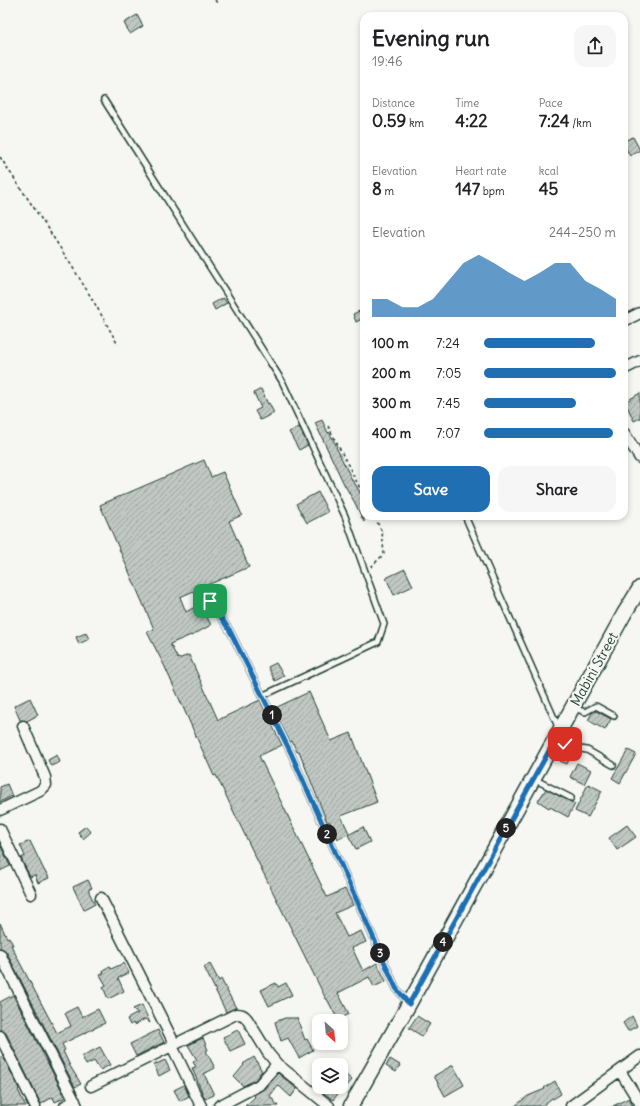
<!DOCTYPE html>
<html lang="en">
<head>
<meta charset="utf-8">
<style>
  :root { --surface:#fff; --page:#f6f6f6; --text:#202124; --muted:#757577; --accent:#1f6fb2 }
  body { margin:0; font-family:Delius,sans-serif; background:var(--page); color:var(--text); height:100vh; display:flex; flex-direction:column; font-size:15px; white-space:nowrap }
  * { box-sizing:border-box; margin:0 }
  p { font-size:13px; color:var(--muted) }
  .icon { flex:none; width:22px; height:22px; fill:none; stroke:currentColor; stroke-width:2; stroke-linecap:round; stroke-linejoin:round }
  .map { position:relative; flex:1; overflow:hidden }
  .panel { position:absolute; left:360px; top:12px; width:268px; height:508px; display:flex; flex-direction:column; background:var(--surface); border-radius:12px; box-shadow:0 2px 6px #0003 }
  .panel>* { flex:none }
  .needle { width:26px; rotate:153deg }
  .fabs { position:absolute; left:312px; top:1014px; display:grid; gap:8px }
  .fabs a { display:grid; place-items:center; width:36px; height:36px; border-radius:8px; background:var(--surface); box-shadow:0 2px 6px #0003; font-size:20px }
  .pin { position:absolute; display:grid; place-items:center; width:34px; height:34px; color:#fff; margin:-17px; border-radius:8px; box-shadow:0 2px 6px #0006 }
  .km { position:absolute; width:20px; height:20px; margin:-10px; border-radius:50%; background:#222; color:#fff; font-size:11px; line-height:20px; text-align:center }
  .round { display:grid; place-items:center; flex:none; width:42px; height:42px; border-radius:12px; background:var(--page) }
  .overview { display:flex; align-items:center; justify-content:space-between; height:68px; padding:0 12px }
  h1 { font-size:22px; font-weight:700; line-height:30px }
  .figures { display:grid; grid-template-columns:repeat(3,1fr); gap:6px; height:68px; padding:4px 12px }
  .figures div { display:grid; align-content:center }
  .figures b { font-size:17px; font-weight:700 }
  .figures small { font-size:11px; font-weight:400 }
  .figures p { font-size:11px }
  .chart { height:112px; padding:8px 12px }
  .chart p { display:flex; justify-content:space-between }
  .chart svg { width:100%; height:72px; margin-top:4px; fill:var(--accent); opacity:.7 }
  .primary-button { display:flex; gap:8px; margin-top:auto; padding:8px 12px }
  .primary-button a { flex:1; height:46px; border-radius:12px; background:var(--accent); color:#fff; font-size:16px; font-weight:700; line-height:46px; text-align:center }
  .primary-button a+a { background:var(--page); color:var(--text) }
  ul { padding:0 12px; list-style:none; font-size:13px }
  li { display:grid; grid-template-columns:64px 48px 1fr; align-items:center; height:30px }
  li i { height:10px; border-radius:5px; background:var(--accent) }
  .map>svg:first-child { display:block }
  .building { fill:url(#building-hatch); stroke:#1f3d34 }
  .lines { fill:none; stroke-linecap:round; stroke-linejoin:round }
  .lane-casing { stroke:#1f3d34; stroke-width:8 }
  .street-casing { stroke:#1f3d34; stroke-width:13 }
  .secondary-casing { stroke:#1f3d34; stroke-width:17 }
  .path { stroke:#1f3d34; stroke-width:1.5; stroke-dasharray:3 3; stroke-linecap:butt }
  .lane { stroke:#f6f6f2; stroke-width:5 }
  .street { stroke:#f6f6f2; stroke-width:10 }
  .secondary { stroke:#f6f6f2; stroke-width:14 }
  .route-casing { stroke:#fff; stroke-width:8 }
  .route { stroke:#1f6fb2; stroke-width:5 }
  .labels { text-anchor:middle; stroke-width:4; stroke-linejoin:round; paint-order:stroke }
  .street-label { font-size:14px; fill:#1f3d34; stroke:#f6f6f2 }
</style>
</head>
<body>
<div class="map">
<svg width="640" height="1106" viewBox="0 0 640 1106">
  <defs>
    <pattern id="building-hatch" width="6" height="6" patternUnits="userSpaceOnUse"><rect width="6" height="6" fill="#c1c8c3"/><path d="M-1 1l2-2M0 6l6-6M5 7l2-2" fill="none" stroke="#9ca49f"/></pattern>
  </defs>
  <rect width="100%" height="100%" fill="#f6f6f2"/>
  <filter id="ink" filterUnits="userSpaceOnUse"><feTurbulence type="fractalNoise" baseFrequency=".025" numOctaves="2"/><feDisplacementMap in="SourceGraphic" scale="8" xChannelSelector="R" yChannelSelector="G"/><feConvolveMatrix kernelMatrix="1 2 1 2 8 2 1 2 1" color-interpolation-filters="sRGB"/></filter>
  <g filter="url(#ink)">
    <path class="building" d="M137,15L143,26L130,34L124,23Z
      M633,137L640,150L630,156L624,145V141Z
      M223,298L227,303L215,310L212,304Z
      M364,309V318L356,322L353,314Z
      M261,389L268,404L269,403L274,413L260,420L255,411L261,408L254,393Z
      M640,393V418L634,421L625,402Z
      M322,420L328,433L329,432L337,447H336L353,482H354L362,496L361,497L364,502V522L355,503L344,484L315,423Z
      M299,427L308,445L299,450L289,432Z
      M204,460L211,477L223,472L242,515L229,521L249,567L180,597L186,612L200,604L211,625L191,636V635L170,644L178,659L189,655L218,720L260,700L282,745L259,756L327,897L345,889L353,905L335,913L347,937L361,931L366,942L352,948L363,971L377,963L386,981L374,987L369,977L338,993L349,1014L338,1020L327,999H326L256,858L216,775L214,776L164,665L147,632L154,629L100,505Z
      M318,492L328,512L307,523L296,504Z
      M405,569L413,586L394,595L386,578Z
      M86,633L89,639L79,644L76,637Z
      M276,663L284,676L275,681L268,667Z
      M309,692L331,741L351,733L377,802L341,816L349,833L338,839L329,821L327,822L299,751L297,752L292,741L290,742L273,709Z
      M30,698L38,715L27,721L20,720L14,706Z
      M596,711L611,719L605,730L588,720L592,713Z
      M628,750L636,754L620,783L612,778Z
      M563,754L570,757L567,764L560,761Z
      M57,755L60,762L51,766L48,760Z
      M577,763L591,770L584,784L570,777Z
      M7,784L12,796L0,802V787Z
      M588,784L602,791L588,817L575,811Z
      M546,789L575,804L568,817L550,807L549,808L538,801Z
      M627,825L636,837L617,850L609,838Z
      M86,826L91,832L83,839L78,832Z
      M363,827L370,842L356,849L348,835Z
      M30,841L45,872H46L49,878L38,883L35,875L30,877L21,858L25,856L20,845Z
      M0,844L10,866L0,871Z
      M88,880L92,888L89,889V892L95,904L84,910L73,887Z
      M0,923L7,938L9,937L13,945H11L20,963L57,1033L71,1026L65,1013L77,1007L82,1017L98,1009L105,1023L62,1044L65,1050L63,1051L70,1066L81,1084L75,1087L6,951L0,948Z
      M124,963L129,973L118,978L124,991L108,999L103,987L106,985L100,975L104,973L103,970L110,966L111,969Z
      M210,964L219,981L221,979L236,1008L226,1012L204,967Z
      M276,983L278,987L286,983L292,995L269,1006L261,990Z
      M13,995L63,1093H62L64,1098L55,1102L53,1097L41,1104L6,1033L0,1030V1002Z
      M142,1005L150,1023L145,1019L134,1025L133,1023L130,1025L127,1019L138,1013L133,1009Z
      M417,1016L430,1024L422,1036L409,1028Z
      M632,1016L637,1026L628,1031L623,1023Z
      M285,1018H297L305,1040L307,1039L313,1050L299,1058L288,1038L281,1041L275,1022Z
      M158,1030L164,1042L136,1056L130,1044Z
      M238,1030L245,1044L230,1051L223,1037Z
      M203,1038L208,1050L206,1051L215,1068L204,1074L214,1095L205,1099L192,1068L196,1067L193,1062L197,1060L188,1045Z
      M100,1047L110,1065L100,1070L94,1061L86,1065L82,1056Z
      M3,1056L19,1089L18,1090L24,1103L26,1102L28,1106H0V1058Z
      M254,1057L262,1071L255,1080L243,1086L234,1077L244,1065L243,1064Z
      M390,1059L400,1065L396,1072L386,1066Z
      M165,1060L170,1070L159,1076L154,1065Z
      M453,1065L464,1085L445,1096L434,1076Z
      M341,1071L352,1080L341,1093V1090L333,1100L316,1087H341Z
      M278,1073L297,1089L291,1097L278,1085L270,1096L278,1106H245L255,1097L254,1095L264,1089Z
      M555,1081L561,1094L553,1099L552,1098L542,1106H515L528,1096L545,1089L544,1088Z
      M184,1085L189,1096L180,1101L174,1090Z
      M629,1098L633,1106H613Z"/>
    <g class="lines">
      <g class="lane-casing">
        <path id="lane" d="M104,100L282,381L345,516L384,624L378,642L262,696
          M465,516L559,729
          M210,601L230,631L290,751L396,988L408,1003
          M574,708L585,712L596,706L614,716
          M556,740L574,748L587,750L613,765
          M534,779L571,798"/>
      </g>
      <g class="street-casing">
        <path id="street" d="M624,321L640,313
          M624,369L640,361
          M624,433L640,458
          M0,810L40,791L46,785L45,777L23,726
          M0,829L31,894
          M101,898L175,1045
          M0,954L77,1106
          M0,1036L35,1106
          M172,1046L201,1106
          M620,1071L640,1103
          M91,1086L236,1014C242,1014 244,1015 247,1019L268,1053L277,1064L329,1106
          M65,1106L75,1101
          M219,1106L259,1085L277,1064
          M571,1106L640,1056"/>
      </g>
      <g class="secondary-casing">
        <path id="secondary" d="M351,1106L409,1004L624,614L640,588"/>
      </g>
      <path class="path" d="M215,0L217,3
        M0,157C41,219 83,279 118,345
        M328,426L364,496
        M371,567L384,554L382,532L374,516"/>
      <use href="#lane" class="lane"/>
      <use href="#street" class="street"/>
      <use href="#secondary" class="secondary"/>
    </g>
  </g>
  <g class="lines" filter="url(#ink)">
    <g class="route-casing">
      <path id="route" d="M210,601L230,631L290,751L396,988L409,1004L555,740L565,744"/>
    </g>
    <use href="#route" class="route"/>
  </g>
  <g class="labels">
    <g class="street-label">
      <text transform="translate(594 669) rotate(-61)" y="5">Mabini Street</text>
    </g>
  </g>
</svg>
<div class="fabs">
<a><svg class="needle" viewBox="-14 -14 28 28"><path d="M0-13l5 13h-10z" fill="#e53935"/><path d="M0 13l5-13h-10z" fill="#757577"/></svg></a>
<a><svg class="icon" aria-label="layers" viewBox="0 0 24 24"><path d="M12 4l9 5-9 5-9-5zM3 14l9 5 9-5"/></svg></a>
</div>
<div class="pin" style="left:210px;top:601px;background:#1e9e55"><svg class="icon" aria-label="arrive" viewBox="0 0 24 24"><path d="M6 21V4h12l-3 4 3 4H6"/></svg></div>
<div class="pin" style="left:565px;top:744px;background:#d93025"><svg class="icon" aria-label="check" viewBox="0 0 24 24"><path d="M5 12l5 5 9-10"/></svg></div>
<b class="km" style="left:272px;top:715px">1</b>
<b class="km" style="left:327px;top:834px">2</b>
<b class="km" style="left:380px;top:953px">3</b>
<b class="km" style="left:443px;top:942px">4</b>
<b class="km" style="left:506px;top:828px">5</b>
<section class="panel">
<div class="overview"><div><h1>Evening run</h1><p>19:46</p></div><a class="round"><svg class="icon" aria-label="share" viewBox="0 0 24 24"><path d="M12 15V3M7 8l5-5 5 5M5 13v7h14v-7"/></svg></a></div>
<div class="figures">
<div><p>Distance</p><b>0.59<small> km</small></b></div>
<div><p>Time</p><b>4:22</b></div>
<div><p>Pace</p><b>7:24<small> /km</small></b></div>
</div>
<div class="figures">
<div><p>Elevation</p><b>8<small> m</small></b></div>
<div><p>Heart rate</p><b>147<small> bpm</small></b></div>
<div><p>kcal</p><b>45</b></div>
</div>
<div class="chart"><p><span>Elevation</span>244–250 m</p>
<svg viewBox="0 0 160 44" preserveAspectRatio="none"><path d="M0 44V33L10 33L20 38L30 38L40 33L50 22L60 11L70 6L80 11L90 17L100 22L110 17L120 11L130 11L140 22L150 27L160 33V44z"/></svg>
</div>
<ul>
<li><b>100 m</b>7:24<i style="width:84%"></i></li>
<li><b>200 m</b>7:05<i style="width:100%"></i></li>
<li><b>300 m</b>7:45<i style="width:70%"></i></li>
<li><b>400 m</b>7:07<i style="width:98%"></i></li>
</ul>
<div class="primary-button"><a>Save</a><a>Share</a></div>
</section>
</div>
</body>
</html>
